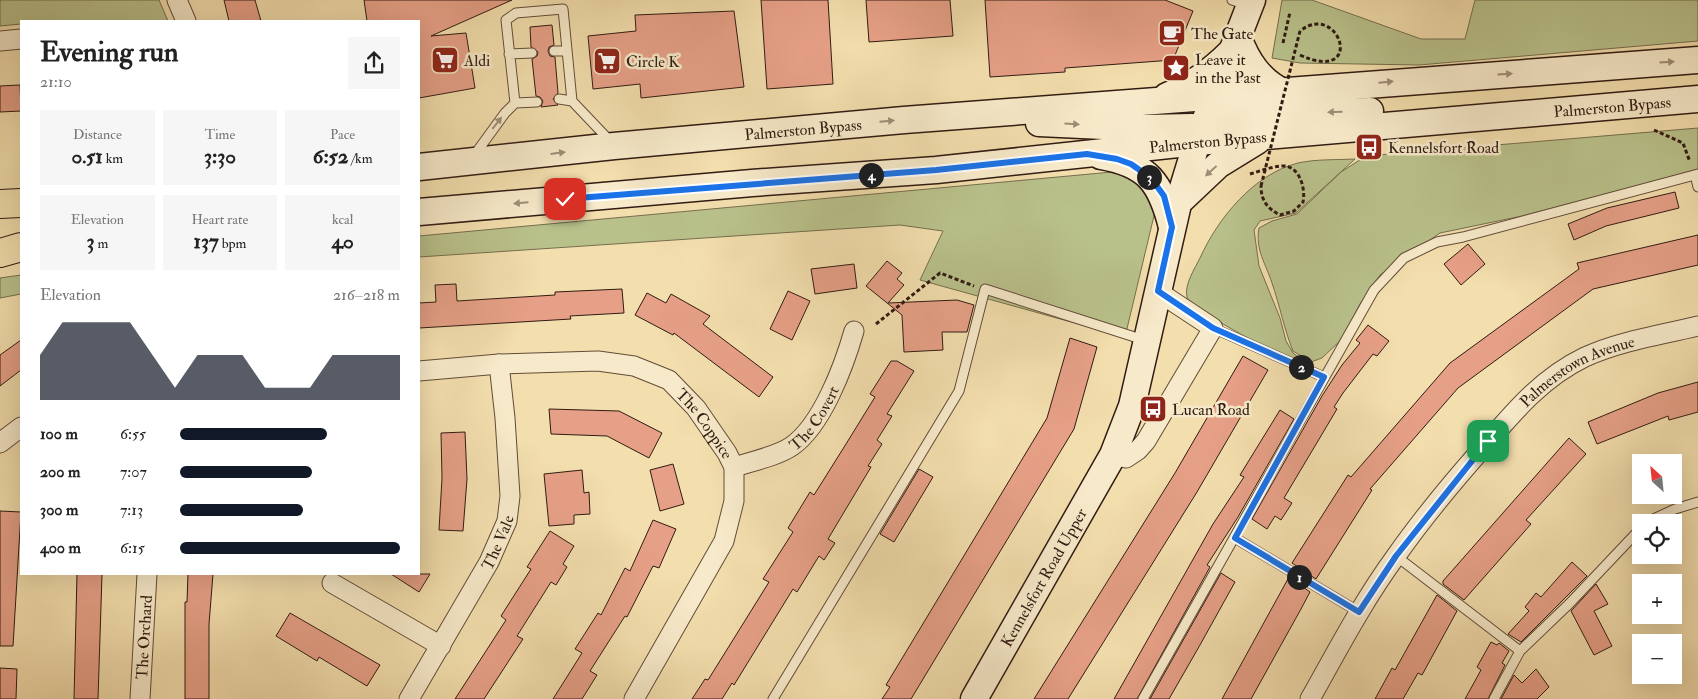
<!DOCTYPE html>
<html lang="en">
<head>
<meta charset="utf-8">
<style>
  :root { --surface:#fff; --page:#f6f6f6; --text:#222; --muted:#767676; --accent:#111827 }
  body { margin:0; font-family:"IM FELL Double Pica",serif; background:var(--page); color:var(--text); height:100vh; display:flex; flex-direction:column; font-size:19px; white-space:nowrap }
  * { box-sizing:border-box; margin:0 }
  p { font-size:16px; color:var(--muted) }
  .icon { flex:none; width:28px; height:28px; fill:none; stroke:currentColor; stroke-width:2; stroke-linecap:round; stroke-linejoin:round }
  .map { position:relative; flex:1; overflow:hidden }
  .panel { position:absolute; left:20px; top:20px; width:400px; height:555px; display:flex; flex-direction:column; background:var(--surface); border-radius:0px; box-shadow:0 5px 20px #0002 }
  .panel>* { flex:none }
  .needle { width:32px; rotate:333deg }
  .fabs { position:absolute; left:1632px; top:454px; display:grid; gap:10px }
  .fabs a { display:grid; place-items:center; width:50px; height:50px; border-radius:0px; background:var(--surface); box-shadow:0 5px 20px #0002; font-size:25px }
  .pin { position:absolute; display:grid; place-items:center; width:42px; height:42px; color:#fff; margin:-21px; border-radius:10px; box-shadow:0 2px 8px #0006 }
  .km { position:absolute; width:25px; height:25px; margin:-12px; border-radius:50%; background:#222; color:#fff; font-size:14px; line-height:25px; text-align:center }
  .round { display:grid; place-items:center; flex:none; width:52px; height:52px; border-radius:0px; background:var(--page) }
  .overview { display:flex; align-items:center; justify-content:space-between; height:85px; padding:0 20px }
  h1 { font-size:28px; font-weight:700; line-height:38px }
  .figures { display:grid; grid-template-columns:repeat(3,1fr); gap:8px; height:85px; padding:5px 20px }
  .figures div { display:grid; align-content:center; border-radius:0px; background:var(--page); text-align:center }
  .figures b { font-size:21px; font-weight:700 }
  .figures small { font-size:14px; font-weight:400 }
  .figures p { font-size:14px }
  .chart { height:140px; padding:10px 20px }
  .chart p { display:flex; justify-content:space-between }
  .chart svg { width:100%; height:90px; margin-top:5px; fill:var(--accent); opacity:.7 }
  ul { padding:0 20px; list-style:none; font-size:16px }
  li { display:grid; grid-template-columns:80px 60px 1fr; align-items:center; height:38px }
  li i { height:12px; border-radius:6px; background:var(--accent) }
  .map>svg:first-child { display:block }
  .green { fill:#b9c18b; stroke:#756e4e }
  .building { fill:#e6a087; stroke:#311b12 }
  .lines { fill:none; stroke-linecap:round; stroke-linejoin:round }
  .lane-casing { stroke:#624c39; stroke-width:11 }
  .street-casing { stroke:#624c39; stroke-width:21 }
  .secondary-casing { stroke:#311b12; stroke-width:29 }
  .highway-casing { stroke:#311b12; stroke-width:30 }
  .path { stroke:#311b12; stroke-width:3; stroke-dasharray:4 2.5; stroke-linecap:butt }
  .lane { stroke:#f7eaca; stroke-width:9 }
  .street { stroke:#f7eaca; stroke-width:19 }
  .secondary { stroke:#f7eaca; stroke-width:26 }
  .highway { stroke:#f3dead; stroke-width:28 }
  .path-bridge { stroke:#311b12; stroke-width:3; stroke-dasharray:4 2.5; stroke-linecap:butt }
  .oneway { fill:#9e8d77 }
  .route-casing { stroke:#fff; stroke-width:10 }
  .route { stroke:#1a73e8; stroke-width:6 }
  .labels { text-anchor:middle; stroke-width:5; stroke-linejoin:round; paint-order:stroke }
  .poi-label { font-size:16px; fill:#311b12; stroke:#f7eaca; text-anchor:start }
  .street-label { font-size:16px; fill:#311b12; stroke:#f7eaca }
</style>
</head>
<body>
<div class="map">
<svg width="1698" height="699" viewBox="0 0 1698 699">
  <rect width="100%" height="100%" fill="#f3dead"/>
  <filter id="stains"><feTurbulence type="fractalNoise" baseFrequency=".004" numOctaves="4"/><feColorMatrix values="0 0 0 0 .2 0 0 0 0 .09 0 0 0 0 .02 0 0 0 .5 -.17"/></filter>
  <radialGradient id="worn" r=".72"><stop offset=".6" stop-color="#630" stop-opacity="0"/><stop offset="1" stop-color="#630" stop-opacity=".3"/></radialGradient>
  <path class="green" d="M0,0H159L168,21H21V24L0,26Z
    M1282,0H1312L1421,39H1465L1475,0H1698V41L1419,65L1300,63L1272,58Z
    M1698,128V170L1522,216L1440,233L1380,275L1360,304L1343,338L1322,358L1311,362L1293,351C1284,329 1280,306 1272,283C1266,264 1255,250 1259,228L1272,221L1297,214L1341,172L1366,156Z
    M1355,159L1296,213L1260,221L1254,230L1259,266L1280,318L1286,341L1293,353L1305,362C1299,360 1292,359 1287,357C1272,352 1189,308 1187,297C1184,285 1195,268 1200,258C1218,218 1254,174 1298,163C1316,159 1336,160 1355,159Z
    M1112,172L1141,177L1158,199L1125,337L920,280L943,231L900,225L419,257V236Z
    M21,275V294L0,298V278Z"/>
  <path class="building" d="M224,0H255L261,21H229Z
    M364,0H512L431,36L466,33L475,88L419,98V21H367Z
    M761,0H828L833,84L767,89Z
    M866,0H950L953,36L869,42Z
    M985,0H1165L1193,11L1173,60L1065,68V72L990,77Z
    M734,11L744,87L641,98L640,84L593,89L588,36L636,31L635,15Z
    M552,25L554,45L549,47L548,51L550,56L555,57L558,93L553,99L558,105L541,107L543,101L540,97L536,96L532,59L537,56L538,52L531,47L530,27Z
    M20,85L21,111L0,112V86Z
    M1675,192L1679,208L1606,226L1574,240L1568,224L1607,208Z
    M1698,235V265L1593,289L1458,388L1370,489L1372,490L1316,579L1292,563L1348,475L1351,477L1450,363L1579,269L1577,263Z
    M1468,244L1485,264L1461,285L1444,264Z
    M887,261L902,273L897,279L904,285L888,303L957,300L974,305L967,332H942L943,350L904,352L902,315L866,286Z
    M854,264L857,288L815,294L811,269Z
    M456,284L457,301L555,295V292L622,289L624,313L570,316L571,319L419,328V303L436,302L435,285Z
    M788,291L810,301L792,340L770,329Z
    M647,293L666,303L671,294L710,316L703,324L773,377L759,397L674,333L673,335L635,315Z
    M1368,325L1389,341L1377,356L1373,354L1343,393L1334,407L1337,409L1284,498L1292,503L1281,520L1275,516L1267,529L1252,519L1322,396L1342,365L1360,343L1356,340Z
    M1070,338L1097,347L1074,429L911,699H882L890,687L886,685L1047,418Z
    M21,340V370L0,386V355Z
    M1243,356L1268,370L1197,492L1068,699H1034L1175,473Z
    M891,361H897L914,371L887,414L892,416L877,440L882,444L868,466L871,467L828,539L835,543L824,560L819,556L797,592L793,589L734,685L732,683L722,699H692L705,679L708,680L769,582L763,579L793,532L788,528L810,492L814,495L846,444L875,397L870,394Z
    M1698,382V412L1669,420L1668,416L1597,444L1588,422L1658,393Z
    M549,409L619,411L662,433L649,458L607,436L551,434Z
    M1280,410L1294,419L1238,517L1207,565L1210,567L1137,699H1114L1213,524L1244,477L1240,475Z
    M465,432L467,479L463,531L439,530L442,478L441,433Z
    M1569,438L1586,454L1526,520L1531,524L1464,600L1443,584V581Z
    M673,464L684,504L660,511L650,470Z
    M919,469L933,477L894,542L880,534Z
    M582,470L584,493L589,492L590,514L574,515V524L549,526L544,474Z
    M0,511L21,512L13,646H0Z
    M653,520L676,529L659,568L653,566L627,617L625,616L590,671L597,675L582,699H553L582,653L575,649L598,613L601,615L625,568L630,571Z
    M550,531L574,546L563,564L567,567L556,585L551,582L517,636L523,639L484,699H455L506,620L501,616L531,569L527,567Z
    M1572,562L1587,576L1521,642L1508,634L1529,611L1525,607L1536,593L1541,597Z
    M1221,573L1235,582L1200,645L1169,699H1150Z
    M77,574H102L98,699H74Z
    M188,574H213L209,624V699H185V602H187Z
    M391,574H430L419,592Z
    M1289,577L1310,592L1301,609L1251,699H1222Z
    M1596,584L1608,604L1594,611L1612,646L1594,655L1571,611Z
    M1437,595L1457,611L1422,675L1418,673L1403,699H1375L1392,668L1395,670Z
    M290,613L380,665L367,686L319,657L317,661L276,636Z
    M1491,642L1497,645L1499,643L1509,651L1502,663L1505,665L1488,699H1465L1481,670L1477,667Z
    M0,668L17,669L16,699H0Z
    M1536,669L1549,687L1537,699H1501L1514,675L1522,683Z"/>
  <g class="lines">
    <g class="lane-casing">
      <path id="lane" d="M1232,0L1247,5
        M554,51H567
        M509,54L532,53
        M559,99L572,101L611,142
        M515,103L506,20L516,13L563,9L572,101
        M473,157L505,113L515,103L537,102
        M1695,175L1698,187
        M1213,328L1324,377
        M1647,522L1675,509L1698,502
        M1235,538L1359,612
        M1396,556L1520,651
        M773,699L959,391L985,289L1144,340
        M1143,699L1374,290L1404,258L1437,242L1463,237L1698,174
        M1494,699L1520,651L1570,603L1641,528"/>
    </g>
    <g class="street-casing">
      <g id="street">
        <path d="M177,0L186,21"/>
        <path d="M0,41L21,39"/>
        <path id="s1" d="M419,371L499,364L598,361L634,366L669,380L696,408L727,453L734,467V501L724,541L634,699"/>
        <path d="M0,443L21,427"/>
        <path d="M1113,455L1126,458L1138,450L1146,441L1213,328L1157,291"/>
        <path id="s2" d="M734,467C750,462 778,456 792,446C822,425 844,366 854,331"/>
        <path d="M332,583L441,646"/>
        <path id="s3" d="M140,699L147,574"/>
        <path id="s4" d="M409,699L489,562L507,521L510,496L505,418L499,364"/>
        <path id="s5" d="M1310,699C1337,651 1363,601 1396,556C1422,519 1451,484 1481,450C1512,414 1541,378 1585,357C1620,341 1661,335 1698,326"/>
      </g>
    </g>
    <g class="secondary-casing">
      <g id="secondary">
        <path d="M1238,37C1247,61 1259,80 1283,92"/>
        <path d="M1167,96C1192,86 1212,71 1231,52"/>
        <path d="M1207,117L1370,111"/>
        <path d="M1039,123L1146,128L1192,127"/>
        <path d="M1101,156C1148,164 1161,183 1172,227"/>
        <path id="s6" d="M419,167L614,146L904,120L1698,60"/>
        <path d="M1182,199L1218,165L1257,141"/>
        <path id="s7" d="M419,212L752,183L936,170L1197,142L1698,99"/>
        <path id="s8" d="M974,699L1113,455L1132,406L1178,204L1197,142L1252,0"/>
      </g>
    </g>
    <g class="highway-casing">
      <path id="highway" d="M0,204L21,203
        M0,253L21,247"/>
    </g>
    <path class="path" d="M1283,43L1290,12
      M1300,55C1366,85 1340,0 1300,31
      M1654,130L1683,143L1690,162
      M1250,174C1260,171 1271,167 1281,166C1299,164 1306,188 1303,202L1294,211L1280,215C1268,209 1261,201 1261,186
      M876,324L940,273L974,286"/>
    <use href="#lane" class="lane"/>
    <use href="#street" class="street"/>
    <use href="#secondary" class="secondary"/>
    <use href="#highway" class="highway"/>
    <path class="path-bridge" d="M1261,186L1300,31"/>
  </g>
  <defs><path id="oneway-solid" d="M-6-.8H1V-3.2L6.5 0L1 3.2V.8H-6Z" transform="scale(1.25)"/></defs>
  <g class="oneway">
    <use href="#oneway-solid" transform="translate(1667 62) rotate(-4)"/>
    <use href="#oneway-solid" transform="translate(1505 74) rotate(-4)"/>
    <use href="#oneway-solid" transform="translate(1386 82) rotate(-5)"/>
    <use href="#oneway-solid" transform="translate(1335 112) rotate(178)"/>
    <use href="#oneway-solid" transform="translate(887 121) rotate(-5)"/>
    <use href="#oneway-solid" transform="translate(497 123) rotate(-52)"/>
    <use href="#oneway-solid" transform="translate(1072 124) rotate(3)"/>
    <use href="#oneway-solid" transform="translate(558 153) rotate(-7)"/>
    <use href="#oneway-solid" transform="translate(1211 171) rotate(138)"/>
    <use href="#oneway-solid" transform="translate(521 203) rotate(175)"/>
  </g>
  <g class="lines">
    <g class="route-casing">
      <path id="route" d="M565,199L936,170L1087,154L1117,159L1131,164L1151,178L1164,196L1172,227L1158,291L1213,328L1324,377L1235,538L1359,612L1396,556L1488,441"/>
    </g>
    <use href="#route" class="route"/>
  </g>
  <defs>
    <g id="cafe-square" transform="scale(1.4375)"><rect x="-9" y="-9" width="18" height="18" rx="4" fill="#8f2418" stroke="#f7eaca"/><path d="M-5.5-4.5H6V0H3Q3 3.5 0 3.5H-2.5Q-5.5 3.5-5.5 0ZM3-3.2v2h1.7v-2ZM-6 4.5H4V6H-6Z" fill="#fff"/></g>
    <g id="supermarket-square" transform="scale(1.4375)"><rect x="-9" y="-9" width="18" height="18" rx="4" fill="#8f2418" stroke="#f7eaca"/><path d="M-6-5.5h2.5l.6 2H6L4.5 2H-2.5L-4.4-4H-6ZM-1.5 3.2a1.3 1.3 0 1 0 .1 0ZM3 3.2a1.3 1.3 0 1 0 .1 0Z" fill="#fff"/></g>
    <g id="sight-square" transform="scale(1.4375)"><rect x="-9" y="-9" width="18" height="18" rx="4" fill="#8f2418" stroke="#f7eaca"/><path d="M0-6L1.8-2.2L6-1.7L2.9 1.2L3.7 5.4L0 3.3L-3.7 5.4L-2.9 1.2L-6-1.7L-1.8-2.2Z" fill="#fff"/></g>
    <g id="bus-square" transform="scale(1.4375)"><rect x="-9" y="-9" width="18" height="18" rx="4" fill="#8f2418" stroke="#f7eaca"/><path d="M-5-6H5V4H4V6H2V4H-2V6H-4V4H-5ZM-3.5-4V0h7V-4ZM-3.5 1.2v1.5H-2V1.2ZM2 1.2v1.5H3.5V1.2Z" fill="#fff"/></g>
  </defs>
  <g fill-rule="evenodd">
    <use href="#cafe-square" x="1172" y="33"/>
    <use href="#supermarket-square" x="445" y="60"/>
    <use href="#supermarket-square" x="607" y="61"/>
    <use href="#sight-square" x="1176" y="68"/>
    <use href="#bus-square" x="1369" y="147"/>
    <use href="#bus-square" x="1153" y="409"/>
  </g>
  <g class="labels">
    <g class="poi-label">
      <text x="1191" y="39">The Gate</text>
      <text x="1195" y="65">Leave it<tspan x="1195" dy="18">in the Past</tspan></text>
      <text x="464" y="66">Aldi</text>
      <text x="626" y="67">Circle K</text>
      <text x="1388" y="153">Kennelsfort Road</text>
      <text x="1172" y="415">Lucan Road</text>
    </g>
    <g class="street-label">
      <text dy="6" stroke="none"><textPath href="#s7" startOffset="1198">Palmerston Bypass</textPath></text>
      <text dy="6" stroke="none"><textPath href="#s6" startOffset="386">Palmerston Bypass</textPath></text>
      <text dy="6" stroke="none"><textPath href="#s7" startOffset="792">Palmerston Bypass</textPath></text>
      <text dy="6" stroke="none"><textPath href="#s5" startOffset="430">Palmerstown Avenue</textPath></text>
      <text dy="6" stroke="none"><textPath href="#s2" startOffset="98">The Covert</textPath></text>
      <text dy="6" stroke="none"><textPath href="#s1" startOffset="310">The Coppice</textPath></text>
      <text dy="6" stroke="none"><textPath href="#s4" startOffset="180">The Vale</textPath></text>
      <text dy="6" stroke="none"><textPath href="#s8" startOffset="140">Kennelsfort Road Upper</textPath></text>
      <text dy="6" stroke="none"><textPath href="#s3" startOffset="62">The Orchard</textPath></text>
    </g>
  </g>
  <rect width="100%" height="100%" filter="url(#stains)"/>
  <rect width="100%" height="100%" fill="url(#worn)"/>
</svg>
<div class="fabs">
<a><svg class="needle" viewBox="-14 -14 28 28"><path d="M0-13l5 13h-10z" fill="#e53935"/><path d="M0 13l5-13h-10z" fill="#767676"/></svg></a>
<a><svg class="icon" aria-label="locate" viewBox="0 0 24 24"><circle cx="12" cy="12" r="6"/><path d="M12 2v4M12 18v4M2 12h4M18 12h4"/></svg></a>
<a>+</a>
<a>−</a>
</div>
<div class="pin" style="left:1488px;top:441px;background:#1e9e55"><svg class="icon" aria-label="arrive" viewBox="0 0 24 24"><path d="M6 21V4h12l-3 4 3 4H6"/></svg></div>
<div class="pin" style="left:565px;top:199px;background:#d93025"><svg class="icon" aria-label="check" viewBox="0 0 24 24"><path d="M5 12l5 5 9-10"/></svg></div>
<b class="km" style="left:1299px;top:577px">1</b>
<b class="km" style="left:1301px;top:367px">2</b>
<b class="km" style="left:1149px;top:177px">3</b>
<b class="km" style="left:871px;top:175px">4</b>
<section class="panel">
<div class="overview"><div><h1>Evening run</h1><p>21:10</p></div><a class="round"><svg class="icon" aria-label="share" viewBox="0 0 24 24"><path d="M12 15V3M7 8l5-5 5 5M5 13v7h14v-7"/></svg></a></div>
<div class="figures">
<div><p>Distance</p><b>0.51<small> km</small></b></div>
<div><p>Time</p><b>3:30</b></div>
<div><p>Pace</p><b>6:52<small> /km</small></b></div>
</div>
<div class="figures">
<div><p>Elevation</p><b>3<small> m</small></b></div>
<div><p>Heart rate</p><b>137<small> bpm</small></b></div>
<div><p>kcal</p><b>40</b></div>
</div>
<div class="chart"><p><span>Elevation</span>216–218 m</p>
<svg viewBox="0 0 160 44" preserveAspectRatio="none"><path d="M0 44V22L10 6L20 6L30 6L40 6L50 22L60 38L70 22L80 22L90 22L100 38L110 38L120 38L130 22L140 22L150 22L160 22V44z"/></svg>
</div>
<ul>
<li><b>100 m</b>6:55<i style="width:67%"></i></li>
<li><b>200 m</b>7:07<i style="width:60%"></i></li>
<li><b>300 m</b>7:13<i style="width:56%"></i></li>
<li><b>400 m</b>6:15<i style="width:100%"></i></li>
</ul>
</section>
</div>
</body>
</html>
